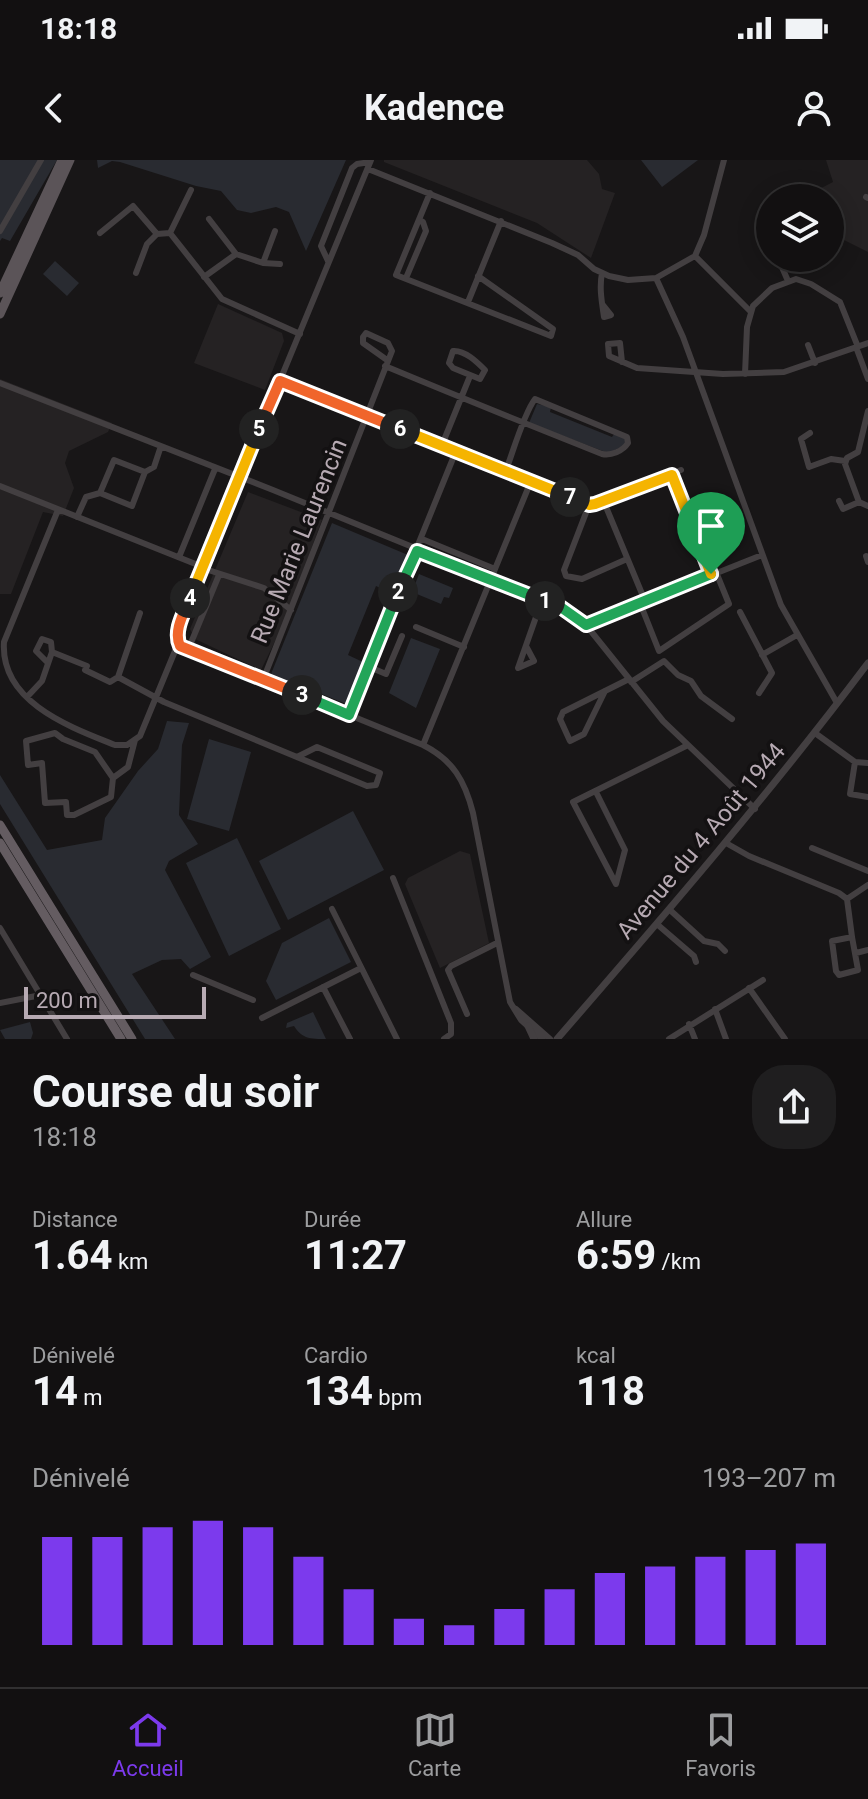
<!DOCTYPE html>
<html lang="fr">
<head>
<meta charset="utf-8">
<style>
  :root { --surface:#121011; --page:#1f1e1f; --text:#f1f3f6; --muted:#9c9d9f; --line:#313031; --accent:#7c3aed }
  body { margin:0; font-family:Roboto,sans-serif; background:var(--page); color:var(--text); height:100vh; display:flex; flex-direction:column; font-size:30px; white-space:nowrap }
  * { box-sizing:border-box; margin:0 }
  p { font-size:26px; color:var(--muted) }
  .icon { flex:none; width:44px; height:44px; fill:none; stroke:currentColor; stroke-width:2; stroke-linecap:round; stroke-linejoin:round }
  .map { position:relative; height:879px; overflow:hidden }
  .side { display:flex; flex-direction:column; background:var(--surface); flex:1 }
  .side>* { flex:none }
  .buttons { position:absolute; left:756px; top:24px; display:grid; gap:16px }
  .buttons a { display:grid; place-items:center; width:88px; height:88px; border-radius:50%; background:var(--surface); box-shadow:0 4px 20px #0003,0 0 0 2px var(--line); font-size:40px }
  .scale { position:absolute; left:24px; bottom:20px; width:182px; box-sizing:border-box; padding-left:8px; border:4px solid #b7aab3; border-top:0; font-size:22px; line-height:28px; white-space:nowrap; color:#b7aab3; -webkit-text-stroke:6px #131112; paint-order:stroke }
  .pin { position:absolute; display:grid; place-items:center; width:68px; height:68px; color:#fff; margin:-82px -34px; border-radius:50% 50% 50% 0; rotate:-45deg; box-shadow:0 0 8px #0007 }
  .pin .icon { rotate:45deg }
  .km { position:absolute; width:40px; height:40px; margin:-20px; border-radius:50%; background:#222; color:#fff; font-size:22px; line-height:40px; text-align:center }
  .round { display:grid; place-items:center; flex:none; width:84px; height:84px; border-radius:32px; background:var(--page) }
  .overview { display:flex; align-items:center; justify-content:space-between; height:136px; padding:0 32px }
  h1 { font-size:44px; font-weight:700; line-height:60px }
  .figures { display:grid; grid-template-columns:repeat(3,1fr); gap:12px; height:136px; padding:8px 32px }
  .figures div { display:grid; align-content:center }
  .figures b { font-size:40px; font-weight:700 }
  .figures small { font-size:22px; font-weight:400 }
  .figures p { font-size:22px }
  .chart { height:224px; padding:16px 32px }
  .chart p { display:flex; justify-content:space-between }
  .chart svg { width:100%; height:144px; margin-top:8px; stroke:var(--accent); stroke-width:6 }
  .status { display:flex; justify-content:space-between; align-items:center; height:56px; padding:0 40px; background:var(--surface); direction:ltr }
  .status svg { height:22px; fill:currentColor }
  header { display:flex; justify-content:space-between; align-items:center; height:104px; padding:0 32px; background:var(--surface); font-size:36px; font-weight:700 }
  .menu { display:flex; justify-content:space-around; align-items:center; height:112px; border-top:2px solid var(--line); background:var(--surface); font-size:22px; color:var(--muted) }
  .menu a { display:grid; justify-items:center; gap:4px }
  .menu .on { color:var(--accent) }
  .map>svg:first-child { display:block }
  .built { fill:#252223 }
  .green { fill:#292b31 }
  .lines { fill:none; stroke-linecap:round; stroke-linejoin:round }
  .minor { stroke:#433f41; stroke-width:6 }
  .tertiary { stroke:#433f41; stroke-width:7 }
  .primary { stroke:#5b5458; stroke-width:9 }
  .trunk { stroke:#645c61; stroke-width:9 }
  .split-1-casing { stroke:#fff; stroke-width:16 }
  .split-2-casing { stroke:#fff; stroke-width:16 }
  .split-3-casing { stroke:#fff; stroke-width:16 }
  .split-4-casing { stroke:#fff; stroke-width:16 }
  .split-5-casing { stroke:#fff; stroke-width:16 }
  .split-6-casing { stroke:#fff; stroke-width:16 }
  .split-7-casing { stroke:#fff; stroke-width:16 }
  .split-8-casing { stroke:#fff; stroke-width:16 }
  .split-1 { stroke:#22a559; stroke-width:10 }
  .split-2 { stroke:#22a559; stroke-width:10 }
  .split-3 { stroke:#22a559; stroke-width:10 }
  .split-4 { stroke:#f0652b; stroke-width:10 }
  .split-5 { stroke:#f5b400; stroke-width:10 }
  .split-6 { stroke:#f0652b; stroke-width:10 }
  .split-7 { stroke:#f5b400; stroke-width:10 }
  .split-8 { stroke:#f5b400; stroke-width:10 }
  .labels { text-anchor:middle; stroke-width:7; stroke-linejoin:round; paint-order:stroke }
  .street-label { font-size:24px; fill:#b7aab3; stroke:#131112 }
</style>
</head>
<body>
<div class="status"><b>18:18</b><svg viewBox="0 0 49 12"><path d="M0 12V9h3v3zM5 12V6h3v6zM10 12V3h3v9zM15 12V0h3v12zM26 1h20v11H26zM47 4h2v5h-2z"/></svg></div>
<header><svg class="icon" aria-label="back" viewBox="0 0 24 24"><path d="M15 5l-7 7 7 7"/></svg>Kadence<svg class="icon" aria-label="person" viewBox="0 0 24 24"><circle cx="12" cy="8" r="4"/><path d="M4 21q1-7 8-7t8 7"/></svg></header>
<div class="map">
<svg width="868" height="879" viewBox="0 0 868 879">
  <rect width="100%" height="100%" fill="#181617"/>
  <path class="built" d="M384,0H587L599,14L602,29L615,33L591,98L537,63L384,2Z
    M826,0H868V92L840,78L830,70V38H802L833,22Z
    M218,144L282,173L284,181L265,230L194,203Z
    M0,219L112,263L108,272L69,291L65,303L74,328L63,356L43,352L11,434H0Z
    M248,332L322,360L283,465L261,510L195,479L190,469Z
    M460,691L470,694L489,783L440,808L405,724L408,718Z"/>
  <path class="green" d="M0,0H57L10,81L2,78L0,81Z
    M97,0H346L306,91L289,52L276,47L251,53L237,50L221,31L196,26L120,2L112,1L98,8Z
    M641,0H698L662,27Z
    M55,101L79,123L67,136L43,114Z
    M537,244L551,247L550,252L612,277L615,273L624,277L626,282L624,286L608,293L529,263Z
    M332,363L408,395L393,434L376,426L348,495L365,503L349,545L271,514Z
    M419,414L453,428L449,438L444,437L441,444L412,432Z
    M411,478L440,489L416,548L389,533Z
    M167,561L189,563L182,585L179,655L198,684L169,701L165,710L211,797L190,809L181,799L162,800L132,814L175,879H145L0,644V615L47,690L102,680L105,658L138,611L158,589Z
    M209,579L251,592L229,671L187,659Z
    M353,651L384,710L288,760L259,701Z
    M237,678L281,769L229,796L186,703Z
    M329,758L351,802L276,840L266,821L282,783Z
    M313,852L326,879C311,879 302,879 294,866L286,868L287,863Z
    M30,862L33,873L31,879H5L0,870Z"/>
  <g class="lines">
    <path class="minor" d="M724,0L704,75L695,96L750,151
      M368,9L552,83L578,95L594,109L609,116L628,120L656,118L683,177L781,445L837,543
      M191,30L170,73L222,139L300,174
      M430,33L396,115L551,176L553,169L478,116
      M866,37L868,38
      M209,59L236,94
      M770,67L759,72L767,88H770
      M0,71L41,0
      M100,73L133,46L157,74
      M778,98L788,121
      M328,101L321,86L352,8L357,4L370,2
      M263,103L275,71
      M136,113L147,84L157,74L170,73
      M602,113C599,128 602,143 604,157L611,155L603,145
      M204,117L236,94L263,103L280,104
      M406,118L426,71L423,62L419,60
      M656,118L695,96
      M468,142L501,61
      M808,185L815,203
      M856,187L868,219
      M453,191C465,190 477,202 485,210L480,219L453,208L449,203Z
      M622,202L620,183L608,184L609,196L637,208L723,214L784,212L868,183
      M385,206C457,236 529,265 602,294C611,296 623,291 628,283L627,277L535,239C524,253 513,292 506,310
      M745,214L747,167L753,146L772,128L796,119L811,124L840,142L858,187
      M280,221L589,345L604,342L681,310
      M0,223L273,330L562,448L586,465L663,561L755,649
      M868,251L858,292L847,298L845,304L859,342L868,346
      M810,273L801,279L809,307L831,299L845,301
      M442,285L470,216
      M145,312L154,307L161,286
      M672,315L711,414
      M0,326L203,407
      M100,333L132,346L145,312
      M100,333L114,300L145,312
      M839,341L843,349L859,342
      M604,342L645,441
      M589,345L564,410L566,416L582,419L627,399
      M58,350L4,482C0,542 70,567 115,585H127L140,576L175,491L180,486
      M77,357L86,337L100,333
      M422,379L495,409
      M866,396L868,402
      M179,397L215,309
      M202,408L264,428L291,450
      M640,443L659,491L729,444L716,412
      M740,452L772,513L759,533
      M586,465L762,395
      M416,467L464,487
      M180,486L423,585C453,600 465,621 473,653L510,842L521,860L542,879
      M180,486L177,479L179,465L371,0
      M526,486L534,501L518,508L542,440
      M188,490L219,415
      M52,492L87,506L85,510L110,522L118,517
      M762,495L797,475
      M48,503L36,491L42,479L51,482L52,492
      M367,506L386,514L402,476
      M118,517L164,542L367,626L376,625L380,613L317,587L297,597
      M118,517L140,453
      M263,520L392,191L388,183L366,173L363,177V183L387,200
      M631,522L664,501L678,515L691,521L701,536L732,559
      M605,531L584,574L570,581L560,559L563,552L629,519
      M27,537L42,521L52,492
      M349,555L456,291
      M55,573L63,579L95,592L113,618L111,637L74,655H67L66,642L45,643L42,603L28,605L26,581Z
      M815,573L855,602L868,603
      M423,585L531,321
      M855,602L850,634L868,637
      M113,618L128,607L135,580
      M596,632L625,690L616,724L573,642L686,586
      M726,683L749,696L839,733L847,739
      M812,688L868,711
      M393,718L451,863V874L444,879
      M847,739L852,777
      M847,739L868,725
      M332,749L397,879
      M670,750L704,781L718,784L725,791
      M658,765L694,796L696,802
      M0,768L67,879
      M852,777L858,810L839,815L836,811L832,781Z
      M856,793L868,790
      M193,815L253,840
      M323,827L350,879
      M749,828L785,879
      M0,843L41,835
      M516,849L550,879
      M715,849L726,879
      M467,854L448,810L451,806L497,783
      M262,858L361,808
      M689,864L695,879
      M669,879L763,820"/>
    <path class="tertiary" d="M528,866L534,879
      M557,879C664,756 770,633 868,503"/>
    <path class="primary" d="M0,133L62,0
      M0,154L70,0"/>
    <path class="trunk" d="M0,665L132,879
      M0,683L121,879"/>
  </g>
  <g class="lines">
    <g class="split-1-casing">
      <path id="split-1" d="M545,441L562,448L586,465L711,414"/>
    </g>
    <g class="split-2-casing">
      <path id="split-2" d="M398,432L417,391L545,441"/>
    </g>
    <g class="split-3-casing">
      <path id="split-3" d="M302,535L349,555L398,432"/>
    </g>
    <g class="split-4-casing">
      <path id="split-4" d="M190,438C184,453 173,471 180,486L302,535"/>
    </g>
    <g class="split-5-casing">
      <path id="split-5" d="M190,438L259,269"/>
    </g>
    <g class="split-6-casing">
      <path id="split-6" d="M259,269L280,221L400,269"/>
    </g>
    <g class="split-7-casing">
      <path id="split-7" d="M400,269L570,337"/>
    </g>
    <g class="split-8-casing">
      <path id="split-8" d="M570,337L589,345L595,344L672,315L711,414"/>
    </g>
    <use href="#split-1" class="split-1"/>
    <use href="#split-2" class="split-2"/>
    <use href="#split-3" class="split-3"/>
    <use href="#split-4" class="split-4"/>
    <use href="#split-5" class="split-5"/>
    <use href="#split-6" class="split-6"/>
    <use href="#split-7" class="split-7"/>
    <use href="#split-8" class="split-8"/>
  </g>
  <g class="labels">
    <g class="street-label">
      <text transform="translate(299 381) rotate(-68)" y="8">Rue Marie Laurencin</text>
      <text transform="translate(701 681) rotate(-50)" y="8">Avenue du 4 Août 1944</text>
    </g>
  </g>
</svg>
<div class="buttons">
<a><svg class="icon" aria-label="layers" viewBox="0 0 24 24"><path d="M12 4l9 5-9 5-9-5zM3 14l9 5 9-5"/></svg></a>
</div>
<div class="scale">200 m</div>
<div class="pin" style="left:711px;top:414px;background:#1e9e55"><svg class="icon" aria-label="arrive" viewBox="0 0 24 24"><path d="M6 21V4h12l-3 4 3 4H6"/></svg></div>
<b class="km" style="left:545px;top:441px">1</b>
<b class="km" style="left:398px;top:432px">2</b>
<b class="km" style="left:302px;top:535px">3</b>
<b class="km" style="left:190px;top:438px">4</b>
<b class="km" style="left:259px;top:269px">5</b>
<b class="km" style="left:400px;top:269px">6</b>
<b class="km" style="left:570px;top:337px">7</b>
</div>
<section class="side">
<div class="overview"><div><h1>Course du soir</h1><p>18:18</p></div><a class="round"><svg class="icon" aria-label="share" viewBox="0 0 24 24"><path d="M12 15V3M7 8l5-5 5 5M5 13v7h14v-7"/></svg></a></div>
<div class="figures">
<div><p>Distance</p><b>1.64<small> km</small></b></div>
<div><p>Durée</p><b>11:27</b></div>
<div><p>Allure</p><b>6:59<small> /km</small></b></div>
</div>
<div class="figures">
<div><p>Dénivelé</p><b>14<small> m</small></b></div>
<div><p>Cardio</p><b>134<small> bpm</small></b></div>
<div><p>kcal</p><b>118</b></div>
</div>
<div class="chart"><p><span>Dénivelé</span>193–207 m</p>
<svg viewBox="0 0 160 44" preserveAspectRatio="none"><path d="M5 44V11M15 44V11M25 44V8M35 44V6M45 44V8M55 44V17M65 44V27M75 44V36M85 44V38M95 44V33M105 44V27M115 44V22M125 44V20M135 44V17M145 44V15M155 44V13"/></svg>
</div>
</section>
<nav class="menu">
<a class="on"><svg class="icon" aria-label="home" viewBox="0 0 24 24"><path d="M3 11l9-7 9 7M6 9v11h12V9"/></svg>Accueil</a>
<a><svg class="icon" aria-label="map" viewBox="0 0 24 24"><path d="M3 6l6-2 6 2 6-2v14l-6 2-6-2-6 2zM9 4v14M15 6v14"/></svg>Carte</a>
<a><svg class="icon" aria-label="saved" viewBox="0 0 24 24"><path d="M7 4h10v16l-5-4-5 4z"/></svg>Favoris</a>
</nav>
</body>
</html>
